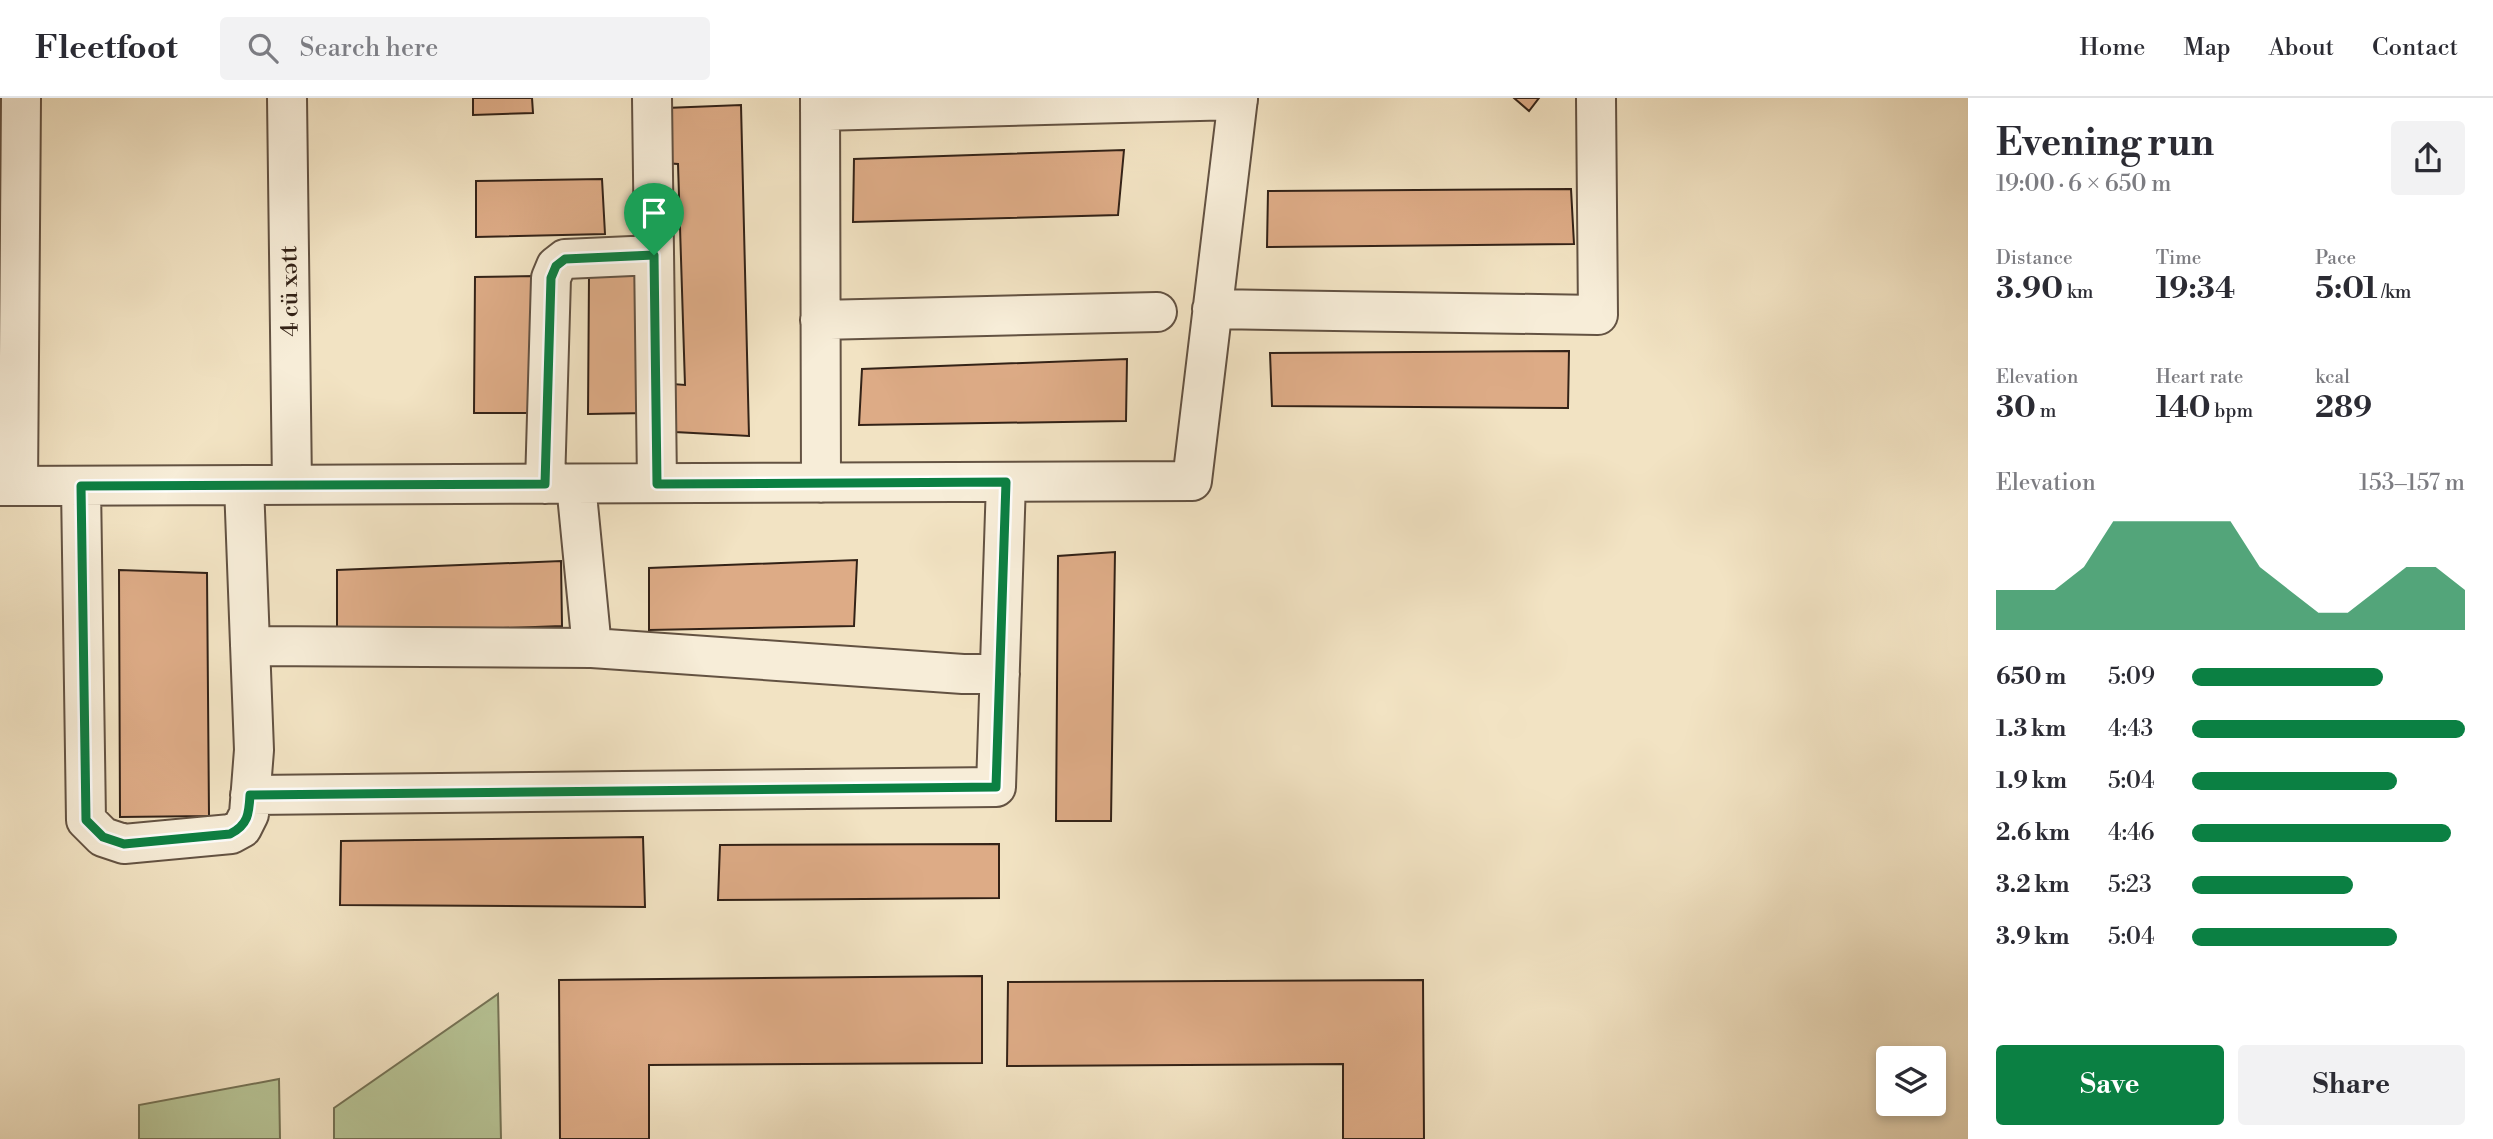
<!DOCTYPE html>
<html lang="en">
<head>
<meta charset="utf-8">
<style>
  :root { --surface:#fff; --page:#f2f2f3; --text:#2b2b33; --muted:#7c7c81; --line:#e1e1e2; --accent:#0b8043 }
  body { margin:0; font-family:"Libre Bodoni",serif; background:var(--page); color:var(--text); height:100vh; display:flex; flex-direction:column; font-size:26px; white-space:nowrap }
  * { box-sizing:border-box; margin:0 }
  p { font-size:23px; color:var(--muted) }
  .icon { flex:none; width:38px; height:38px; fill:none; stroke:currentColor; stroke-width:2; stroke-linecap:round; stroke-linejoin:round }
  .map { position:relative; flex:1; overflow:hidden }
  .details { display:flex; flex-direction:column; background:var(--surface); width:525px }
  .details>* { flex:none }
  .tools { position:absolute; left:1876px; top:948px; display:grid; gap:14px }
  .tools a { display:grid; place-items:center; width:70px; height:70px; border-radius:7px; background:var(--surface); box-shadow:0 4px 10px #0003; font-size:35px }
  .pin { position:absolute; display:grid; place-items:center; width:60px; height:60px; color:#fff; margin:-72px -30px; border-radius:50% 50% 50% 0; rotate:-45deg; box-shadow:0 0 7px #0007 }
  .pin .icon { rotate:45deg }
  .round { display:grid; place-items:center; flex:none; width:74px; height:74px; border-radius:7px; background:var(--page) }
  .head { display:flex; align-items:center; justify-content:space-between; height:119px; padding:0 28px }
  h1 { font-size:38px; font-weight:800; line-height:52px }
  .metrics { display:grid; grid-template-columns:repeat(3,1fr); gap:10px; height:119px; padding:7px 28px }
  .metrics div { display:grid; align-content:center }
  .metrics b { font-size:30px; font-weight:800 }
  .metrics small { font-size:19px; font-weight:400 }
  .metrics p { font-size:19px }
  .chart { height:196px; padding:14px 28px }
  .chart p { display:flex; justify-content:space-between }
  .chart svg { width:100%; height:126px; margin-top:7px; fill:var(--accent); opacity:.7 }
  .button { display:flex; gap:14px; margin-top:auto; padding:14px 28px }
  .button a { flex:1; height:80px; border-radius:7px; background:var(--accent); color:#fff; font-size:28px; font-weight:800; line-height:80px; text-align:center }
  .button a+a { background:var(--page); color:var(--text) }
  ul { padding:0 28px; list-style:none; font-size:23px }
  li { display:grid; grid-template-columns:112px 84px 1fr; align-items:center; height:52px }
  li i { height:18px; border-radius:9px; background:var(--accent) }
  header { display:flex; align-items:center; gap:42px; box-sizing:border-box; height:98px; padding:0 35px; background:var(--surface); border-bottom:2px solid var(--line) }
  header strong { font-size:33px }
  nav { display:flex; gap:38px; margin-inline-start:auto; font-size:24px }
  .search { width:490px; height:63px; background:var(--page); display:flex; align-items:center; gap:18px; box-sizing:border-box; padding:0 24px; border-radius:7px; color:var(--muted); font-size:26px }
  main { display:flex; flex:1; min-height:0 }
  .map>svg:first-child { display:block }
  .green { fill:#b7c496; stroke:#757356; stroke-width:2 }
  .building { fill:#ddab86; stroke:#332217; stroke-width:2 }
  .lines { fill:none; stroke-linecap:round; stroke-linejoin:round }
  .minor-casing { stroke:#635242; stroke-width:42 }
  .minor { stroke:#f7edd8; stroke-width:38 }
  .route-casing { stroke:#fff; stroke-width:14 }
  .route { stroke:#0b8043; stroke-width:9 }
  .labels { text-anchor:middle; stroke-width:5; stroke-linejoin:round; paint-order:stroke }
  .street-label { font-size:24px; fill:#332217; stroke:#f7edd8 }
</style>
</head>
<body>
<header>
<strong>Fleetfoot</strong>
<div class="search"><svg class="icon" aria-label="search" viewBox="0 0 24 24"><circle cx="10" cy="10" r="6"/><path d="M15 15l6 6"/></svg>Search here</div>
<nav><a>Home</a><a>Map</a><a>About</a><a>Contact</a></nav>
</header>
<main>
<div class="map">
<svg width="1968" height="1041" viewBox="0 0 1968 1041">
  <rect width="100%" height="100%" fill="#f2e3c3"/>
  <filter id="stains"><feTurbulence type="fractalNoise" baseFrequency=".00286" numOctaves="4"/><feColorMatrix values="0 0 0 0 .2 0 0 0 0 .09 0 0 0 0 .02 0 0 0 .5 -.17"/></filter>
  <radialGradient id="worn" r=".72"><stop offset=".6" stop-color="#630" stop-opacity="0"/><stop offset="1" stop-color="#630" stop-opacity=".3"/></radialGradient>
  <path class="green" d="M498,896L501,1041H334V1010Z
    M279,981L280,1041H139V1007Z"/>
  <path class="building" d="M473,0H532L533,15L473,17Z
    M1514,0H1539L1529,13Z
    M741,7L749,338L675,334L673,286L685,287L678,66L663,65L666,10Z
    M1124,52L1118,117L853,124L854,61Z
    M602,81L605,136L476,139V83Z
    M1571,91L1574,146L1267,149L1268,93Z
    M647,177L649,315L588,316L589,178Z
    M534,178L536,315H474L475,179Z
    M1569,253L1568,310L1272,308L1270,255Z
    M1127,261L1126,323L859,327L862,271Z
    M1115,454L1111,723H1056L1058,458Z
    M857,462L854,528L649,532V470Z
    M561,463L562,528L337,536V472Z
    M119,472L207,475L209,718L120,719Z
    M643,739L645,809L340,807L341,743Z
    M999,746V800L718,802L720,747Z
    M982,878V965L649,967V1041H560L559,882Z
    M1423,882L1424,1041H1343V966L1007,968L1008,884Z"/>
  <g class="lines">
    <g class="minor-casing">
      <path id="minor" d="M287,0L292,387
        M652,0L657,385
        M820,0L821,385
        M820,13L1238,2
        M1212,211L1598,217L1596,0
        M820,222L1157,214
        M545,386L551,180L556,168L565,161L654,157
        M576,386L592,550
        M0,388L1192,383L1238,0
        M18,388L21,0
        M81,388L86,722L103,739L124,746L231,736L242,730L249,716L254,652L244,387
        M250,548L592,550L963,576H1000
        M250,697L996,689L1006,384"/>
    </g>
    <use href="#minor" class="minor"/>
  </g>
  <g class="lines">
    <g class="route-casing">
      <path id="route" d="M654,157L657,386L1006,384L996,689L250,697C249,716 248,727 230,736L124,746L103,739L86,722L81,388L545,386L551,180L556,168L565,161Z"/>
    </g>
    <use href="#route" class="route"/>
  </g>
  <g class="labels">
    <g class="street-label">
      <text transform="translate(289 193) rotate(-91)" y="8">4 cü xətt</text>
    </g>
  </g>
  <rect width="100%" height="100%" filter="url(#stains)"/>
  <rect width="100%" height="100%" fill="url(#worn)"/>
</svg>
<div class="tools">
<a><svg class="icon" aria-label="layers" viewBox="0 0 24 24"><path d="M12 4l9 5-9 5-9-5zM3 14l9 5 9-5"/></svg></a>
</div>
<div class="pin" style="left:654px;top:157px;background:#1e9e55"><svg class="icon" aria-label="arrive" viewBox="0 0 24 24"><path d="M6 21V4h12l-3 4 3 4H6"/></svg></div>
</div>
<section class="details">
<div class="head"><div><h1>Evening run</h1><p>19:00 · 6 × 650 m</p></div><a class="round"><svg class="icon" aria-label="share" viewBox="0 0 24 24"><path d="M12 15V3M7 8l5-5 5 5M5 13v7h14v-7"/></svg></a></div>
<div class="metrics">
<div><p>Distance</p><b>3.90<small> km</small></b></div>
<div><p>Time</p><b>19:34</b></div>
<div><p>Pace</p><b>5:01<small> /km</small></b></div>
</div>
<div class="metrics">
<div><p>Elevation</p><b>30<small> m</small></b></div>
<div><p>Heart rate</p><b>140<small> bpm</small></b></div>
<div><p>kcal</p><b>289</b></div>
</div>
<div class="chart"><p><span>Elevation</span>153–157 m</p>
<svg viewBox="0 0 160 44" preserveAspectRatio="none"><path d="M0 44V30L10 30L20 30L30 22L40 6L50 6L60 6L70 6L80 6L90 22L100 30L110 38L120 38L130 30L140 22L150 22L160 30V44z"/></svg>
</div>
<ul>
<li><b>650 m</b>5:09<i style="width:70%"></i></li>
<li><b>1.3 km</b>4:43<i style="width:100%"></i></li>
<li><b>1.9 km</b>5:04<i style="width:75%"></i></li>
<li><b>2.6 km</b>4:46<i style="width:95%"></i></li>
<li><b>3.2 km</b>5:23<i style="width:59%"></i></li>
<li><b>3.9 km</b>5:04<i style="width:75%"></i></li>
</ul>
<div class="button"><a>Save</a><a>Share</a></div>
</section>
</main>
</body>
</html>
